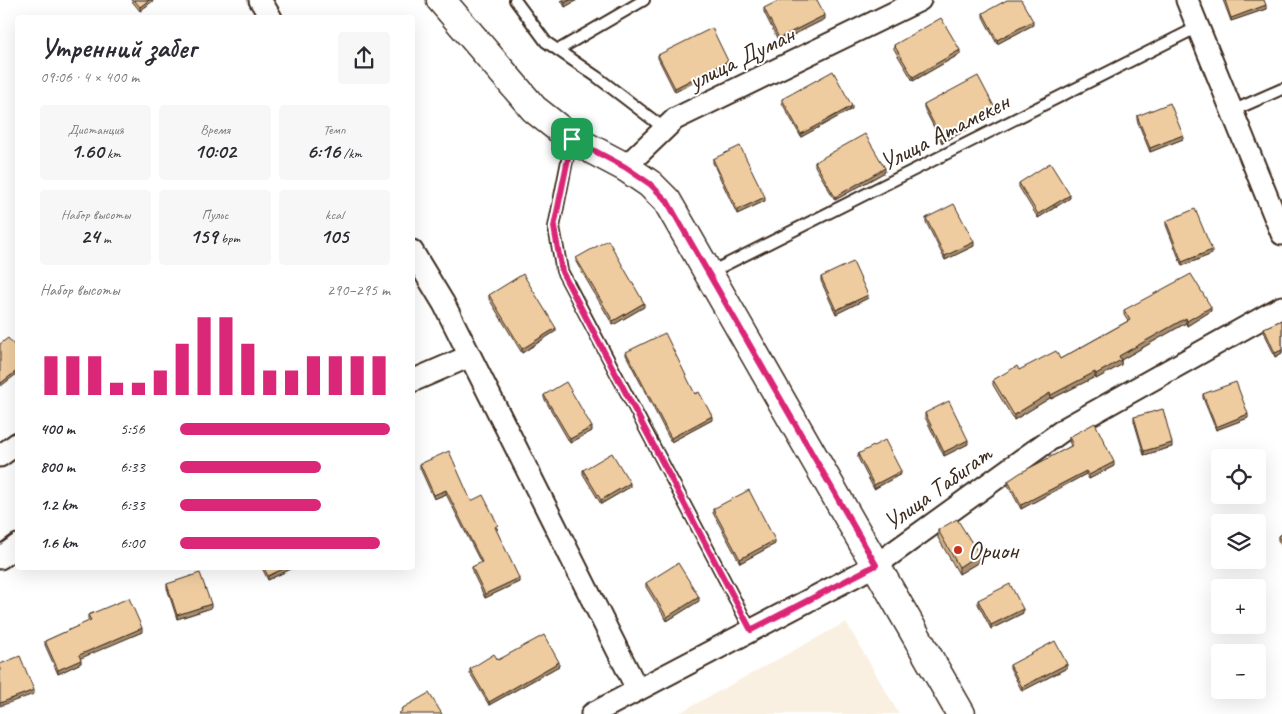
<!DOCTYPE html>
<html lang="ru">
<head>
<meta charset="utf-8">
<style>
  :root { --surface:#fff; --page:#f7f7f7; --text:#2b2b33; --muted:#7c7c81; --accent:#db2777 }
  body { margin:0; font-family:Caveat,sans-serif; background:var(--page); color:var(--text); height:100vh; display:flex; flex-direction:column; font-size:19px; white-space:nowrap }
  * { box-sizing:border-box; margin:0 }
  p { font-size:16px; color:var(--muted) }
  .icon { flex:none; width:28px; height:28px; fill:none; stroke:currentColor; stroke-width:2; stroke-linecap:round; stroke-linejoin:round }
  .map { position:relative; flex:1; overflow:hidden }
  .details { position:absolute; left:15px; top:15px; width:400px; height:555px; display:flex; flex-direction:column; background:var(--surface); border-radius:5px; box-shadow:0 5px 20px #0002 }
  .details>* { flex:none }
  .fabs { position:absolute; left:1211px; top:449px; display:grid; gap:10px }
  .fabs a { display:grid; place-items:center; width:55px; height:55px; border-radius:5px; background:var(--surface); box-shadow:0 5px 20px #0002; font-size:25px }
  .pin { position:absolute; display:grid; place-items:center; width:42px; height:42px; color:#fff; margin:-21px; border-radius:10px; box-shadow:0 2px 8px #0006 }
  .round { display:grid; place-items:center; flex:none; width:52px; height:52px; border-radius:5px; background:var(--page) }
  .overview { display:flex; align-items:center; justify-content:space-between; height:85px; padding:0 25px }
  h1 { font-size:28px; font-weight:600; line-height:38px }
  .metrics { display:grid; grid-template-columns:repeat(3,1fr); gap:8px; height:85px; padding:5px 25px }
  .metrics div { display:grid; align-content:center; border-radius:5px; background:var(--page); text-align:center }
  .metrics b { font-size:21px; font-weight:600 }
  .metrics small { font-size:14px; font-weight:400 }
  .metrics p { font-size:14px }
  .chart { height:140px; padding:10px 25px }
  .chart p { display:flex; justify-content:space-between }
  .chart svg { width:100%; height:90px; margin-top:5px; stroke:var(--accent); stroke-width:6 }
  ul { padding:0 25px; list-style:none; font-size:16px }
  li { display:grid; grid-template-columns:80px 60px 1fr; align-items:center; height:38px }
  li i { height:12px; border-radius:6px; background:var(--accent) }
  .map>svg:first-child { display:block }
  .built { fill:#faf0e2 }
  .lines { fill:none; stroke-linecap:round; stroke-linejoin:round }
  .lane-casing { stroke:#3b2a1e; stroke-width:14 }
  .street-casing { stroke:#3b2a1e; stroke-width:25 }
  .secondary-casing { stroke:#3b2a1e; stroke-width:31 }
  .lane { stroke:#fff; stroke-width:10 }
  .street { stroke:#fff; stroke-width:21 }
  .secondary { stroke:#fff; stroke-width:28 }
  .wall { fill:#ceaf8a; stroke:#3b2a1e }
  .shaded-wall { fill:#a78f70; stroke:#3b2a1e }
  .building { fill:#efcca0; stroke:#3b2a1e }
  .route-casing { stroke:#fff; stroke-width:10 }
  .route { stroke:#db2777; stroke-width:6 }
  .poi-dot { fill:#c8321e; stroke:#fff; stroke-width:2 }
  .labels { text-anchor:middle; stroke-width:4; stroke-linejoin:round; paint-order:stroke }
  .street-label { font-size:25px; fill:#3b2a1e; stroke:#fff }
  .poi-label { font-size:25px; fill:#3b2a1e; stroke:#fff; text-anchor:start }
</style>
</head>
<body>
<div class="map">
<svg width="1282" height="714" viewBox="0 0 1282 714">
  <rect width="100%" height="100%" fill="#fff"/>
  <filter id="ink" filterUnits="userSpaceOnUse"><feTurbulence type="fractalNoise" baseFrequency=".02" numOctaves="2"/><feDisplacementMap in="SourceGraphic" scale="10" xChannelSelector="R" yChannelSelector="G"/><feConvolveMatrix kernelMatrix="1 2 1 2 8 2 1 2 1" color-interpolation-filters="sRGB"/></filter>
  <g filter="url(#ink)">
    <path class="built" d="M846,622L899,714H677Z"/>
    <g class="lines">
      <g class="lane-casing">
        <path id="lane" d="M515,0L546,42L597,77L665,129
          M558,50L644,0
          M1232,111L1282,89
          M571,141L554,227L562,271L751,630
          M709,273L1198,27"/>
      </g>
      <g class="street-casing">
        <path id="street" d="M260,0L271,18
          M1187,0L1282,234
          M625,167L675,119L920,0
          M412,251L444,304L637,689
          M412,381L470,356
          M0,456L18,443
          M0,558L18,545
          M592,714L876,565L1066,428L1282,307"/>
      </g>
      <g class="secondary-casing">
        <path id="secondary" d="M441,0L534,109L572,139L625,167L650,184L667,201L961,714"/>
      </g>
      <use href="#lane" class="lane"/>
      <use href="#street" class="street"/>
      <use href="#secondary" class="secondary"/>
    </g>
    <path class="wall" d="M131,0H154L140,11Z
      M561,0H577L565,7Z
      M1223,0H1264L1266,9L1231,21Z
      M764,8L825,19L779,42L764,12Z
      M983,13L1033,25L997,44L983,17Z
      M894,45L960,54L913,81L894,49Z
      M658,55L728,65L675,92L658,58Z
      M782,99L852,109L801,137L782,103Z
      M924,105L996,114L942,143L924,108Z
      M1137,116L1183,139L1150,152L1137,120Z
      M713,159L765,201L737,214L713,163Z
      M815,162L885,172L835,200L815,166Z
      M1019,183L1070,198L1038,218L1019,187Z
      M926,218L974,246L945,260L926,222Z
      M1166,221L1212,254L1182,266L1166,225Z
      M576,258L644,307L613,325L576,262Z
      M821,277L868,298L836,314L821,281Z
      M489,295L556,331L522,353L489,299Z
      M1124,310L1211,311L1187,326L1186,323L1121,360V365L1096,379L1095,377L1051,399L1050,398L1014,420L993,385V380L1019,370L1060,359L1128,321L1124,315Z
      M1282,320V353L1275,357L1264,332V328Z
      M626,352L695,394L712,420L671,442L626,355Z
      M1203,394L1248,418L1216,430L1203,398Z
      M544,395L592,431L570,443L544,398Z
      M925,413L968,444L944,456L925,417Z
      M1134,417L1172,447L1144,455L1134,421Z
      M1069,437L1114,466L1089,479L1086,474L1021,509L1008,485V481L1071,446L1069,441Z
      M858,454L901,474L874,489L858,458Z
      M420,464L471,501L498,529L496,530L519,582L485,598L472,571V567L481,563L446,494L434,499L420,468Z
      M583,470L630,487L601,504L583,474Z
      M713,509L775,544L740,563L713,513Z
      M938,530L979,562L959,574L938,538Z
      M1282,534V547L1278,540V536Z
      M262,568H293L268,580Z
      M646,583L699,601L667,621L646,587Z
      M167,584L211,608L177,619L167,588Z
      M978,600L1023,613L991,629L978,604Z
      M88,615L142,632L80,658L81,663L58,674L45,645V641L90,621L88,619Z
      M498,660L559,666L489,705L470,673V669Z
      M1010,665L1067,668L1022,691L1010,668Z"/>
    <path class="shaded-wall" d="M149,0H154L140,11V7Z
      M570,0H577L565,7V3Z
      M1266,5V9L1231,21V18Z
      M825,15V19L779,42V38Z
      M1033,21V25L997,44V40Z
      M960,50V54L913,81V77Z
      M728,61V65L675,92V88Z
      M852,106V109L801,137V134Z
      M996,110V114L942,143V139Z
      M1183,135V139L1150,152V148Z
      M885,168V172L835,200V197Z
      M1070,195V198L1038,218V214Z
      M765,197V201L737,214V210Z
      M974,242V246L945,260V256Z
      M1212,250V254L1182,266V262Z
      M868,295V298L836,314V310Z
      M644,303V307L613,325V321Z
      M1211,307V311L1187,326V321Z
      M1186,318V323L1119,361V356Z
      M556,328V331L522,353V349Z
      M1282,350V353L1275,357V353Z
      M1121,360V365L1096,379V374Z
      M18,370V373L1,386V383Z
      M1095,372V377L1051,399V395Z
      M1050,393V398L1014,420V415Z
      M1248,414V418L1216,430V427Z
      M712,416V420L671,442V438Z
      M592,427V431L570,443V439Z
      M968,440V444L944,456V452Z
      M1172,443V447L1144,455V451Z
      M1114,462V466L1089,479V475Z
      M901,471V474L874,489V485Z
      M1086,471V474L1021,509V505Z
      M630,483V487L601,504V500Z
      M446,490V494L434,499V495Z
      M775,540V544L740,563V559Z
      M979,554V562L959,574V567Z
      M285,568H293L268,580V576Z
      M519,578V582L485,598V594Z
      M699,597V601L667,621V617Z
      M211,604V608L177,619V615Z
      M1023,609V613L991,629V625Z
      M142,628V632L79,659V655Z
      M81,660V663L58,674V670Z
      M559,662V666L489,705V702Z
      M1067,664V668L1022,691V687Z
      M34,690V694L0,706V703Z"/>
    <path class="building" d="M134,0H149L140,7Z
      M563,0H570L565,3Z
      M780,0H817L825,15L779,38L764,8Z
      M1007,0H1021L1033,21L997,40L983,13Z
      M1225,0H1264L1266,5L1231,18Z
      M941,18L960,50L913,77L894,45Z
      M712,28L728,61L675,88L658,55Z
      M833,71L852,106L801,134L782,99Z
      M978,76L996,110L942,139L924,105Z
      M1170,103L1183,135L1150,148L1137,116Z
      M865,134L885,168L835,197L815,162Z
      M740,146L765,197L737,210L713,159Z
      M1050,163L1070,195L1038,214L1019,183Z
      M954,204L974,242L945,256L926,218Z
      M1195,209L1212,250L1182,262L1166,221Z
      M608,240L644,303L613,321L576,258Z
      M853,262L868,295L836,310L821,277Z
      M523,274L556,328L522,349L489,295Z
      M1191,274L1211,307L1187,321L1186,318L1119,356L1121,360L1096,374L1095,372L1051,395L1050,393L1014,415L993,380L1017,366L1019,370L1056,351L1060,359L1130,320L1124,310Z
      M1282,320V350L1275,353L1264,328Z
      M665,333L695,394L699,392L712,416L671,438L626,352Z
      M8,338L18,350V370L1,383L0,381V344Z
      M566,382L592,427L570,439L544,395Z
      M1236,382L1248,414L1216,427L1203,394Z
      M949,401L968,440L944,452L925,413Z
      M1163,409L1172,443L1144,451L1134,417Z
      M1095,423L1114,462L1089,475L1086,471L1021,505L1008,481L1020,473L1073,445L1069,437Z
      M885,440L901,471L874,485L858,454Z
      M449,451L471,501L483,495L498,525L495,527L519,578L485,594L472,567L482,562L446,490L434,495L420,464Z
      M612,453L630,483L601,500L583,470Z
      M749,490L775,540L740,559L713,509Z
      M957,519L979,554L959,567L938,530Z
      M1282,534V543L1278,536Z
      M678,563L699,597L667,617L646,583Z
      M264,568H285L268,576Z
      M200,573L211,604L177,615L167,584Z
      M1010,584L1023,609L991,625L978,600Z
      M129,598L142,628L79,655L81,660L58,670L45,641L91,620L88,615Z
      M544,635L559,662L489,702L470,669L494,654L498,660Z
      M1055,641L1067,664L1022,687L1010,665Z
      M20,656L34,690L0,703V664Z
      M429,693L442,714H398L402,711L401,709Z"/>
  </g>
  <g class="lines" filter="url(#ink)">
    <g class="route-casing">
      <path id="route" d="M572,139L625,167L650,184L667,201L876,565L751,630L562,272L554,227Z"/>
    </g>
    <use href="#route" class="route"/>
  </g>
  <circle class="poi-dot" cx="958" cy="550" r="5"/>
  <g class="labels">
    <g class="street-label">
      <text transform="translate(741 57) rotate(-26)" y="9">улица Думан</text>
      <text transform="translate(944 131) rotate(-27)" y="9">Улица Атамекен</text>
      <text transform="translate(937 487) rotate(-36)" y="9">Улица Табигат</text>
    </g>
    <g class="poi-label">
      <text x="968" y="559">Орион</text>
    </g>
  </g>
</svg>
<div class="fabs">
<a><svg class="icon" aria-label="locate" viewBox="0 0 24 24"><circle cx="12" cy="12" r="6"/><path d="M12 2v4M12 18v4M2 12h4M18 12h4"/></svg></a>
<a><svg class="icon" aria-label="layers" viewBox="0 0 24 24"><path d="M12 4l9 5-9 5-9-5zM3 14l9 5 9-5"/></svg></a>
<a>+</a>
<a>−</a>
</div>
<div class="pin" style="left:572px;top:139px;background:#1e9e55"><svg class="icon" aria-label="arrive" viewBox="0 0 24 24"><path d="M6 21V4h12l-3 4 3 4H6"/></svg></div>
<section class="details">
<div class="overview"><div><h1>Утренний забег</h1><p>09:06 · 4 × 400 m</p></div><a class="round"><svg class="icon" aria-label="share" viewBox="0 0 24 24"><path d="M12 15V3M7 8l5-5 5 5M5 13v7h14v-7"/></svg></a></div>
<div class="metrics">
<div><p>Дистанция</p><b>1.60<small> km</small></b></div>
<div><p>Время</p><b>10:02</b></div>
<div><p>Темп</p><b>6:16<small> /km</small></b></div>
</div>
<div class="metrics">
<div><p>Набор высоты</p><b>24<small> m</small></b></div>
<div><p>Пульс</p><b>159<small> bpm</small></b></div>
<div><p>kcal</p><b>105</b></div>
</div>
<div class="chart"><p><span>Набор высоты</span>290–295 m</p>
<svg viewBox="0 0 160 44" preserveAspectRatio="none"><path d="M5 44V25M15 44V25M25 44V25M35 44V38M45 44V38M55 44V32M65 44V19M75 44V6M85 44V6M95 44V19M105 44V32M115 44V32M125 44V25M135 44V25M145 44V25M155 44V25"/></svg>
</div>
<ul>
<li><b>400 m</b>5:56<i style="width:100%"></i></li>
<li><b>800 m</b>6:33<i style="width:67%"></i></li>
<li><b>1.2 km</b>6:33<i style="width:67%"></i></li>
<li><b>1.6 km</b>6:00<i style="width:95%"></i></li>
</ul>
</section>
</div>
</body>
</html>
